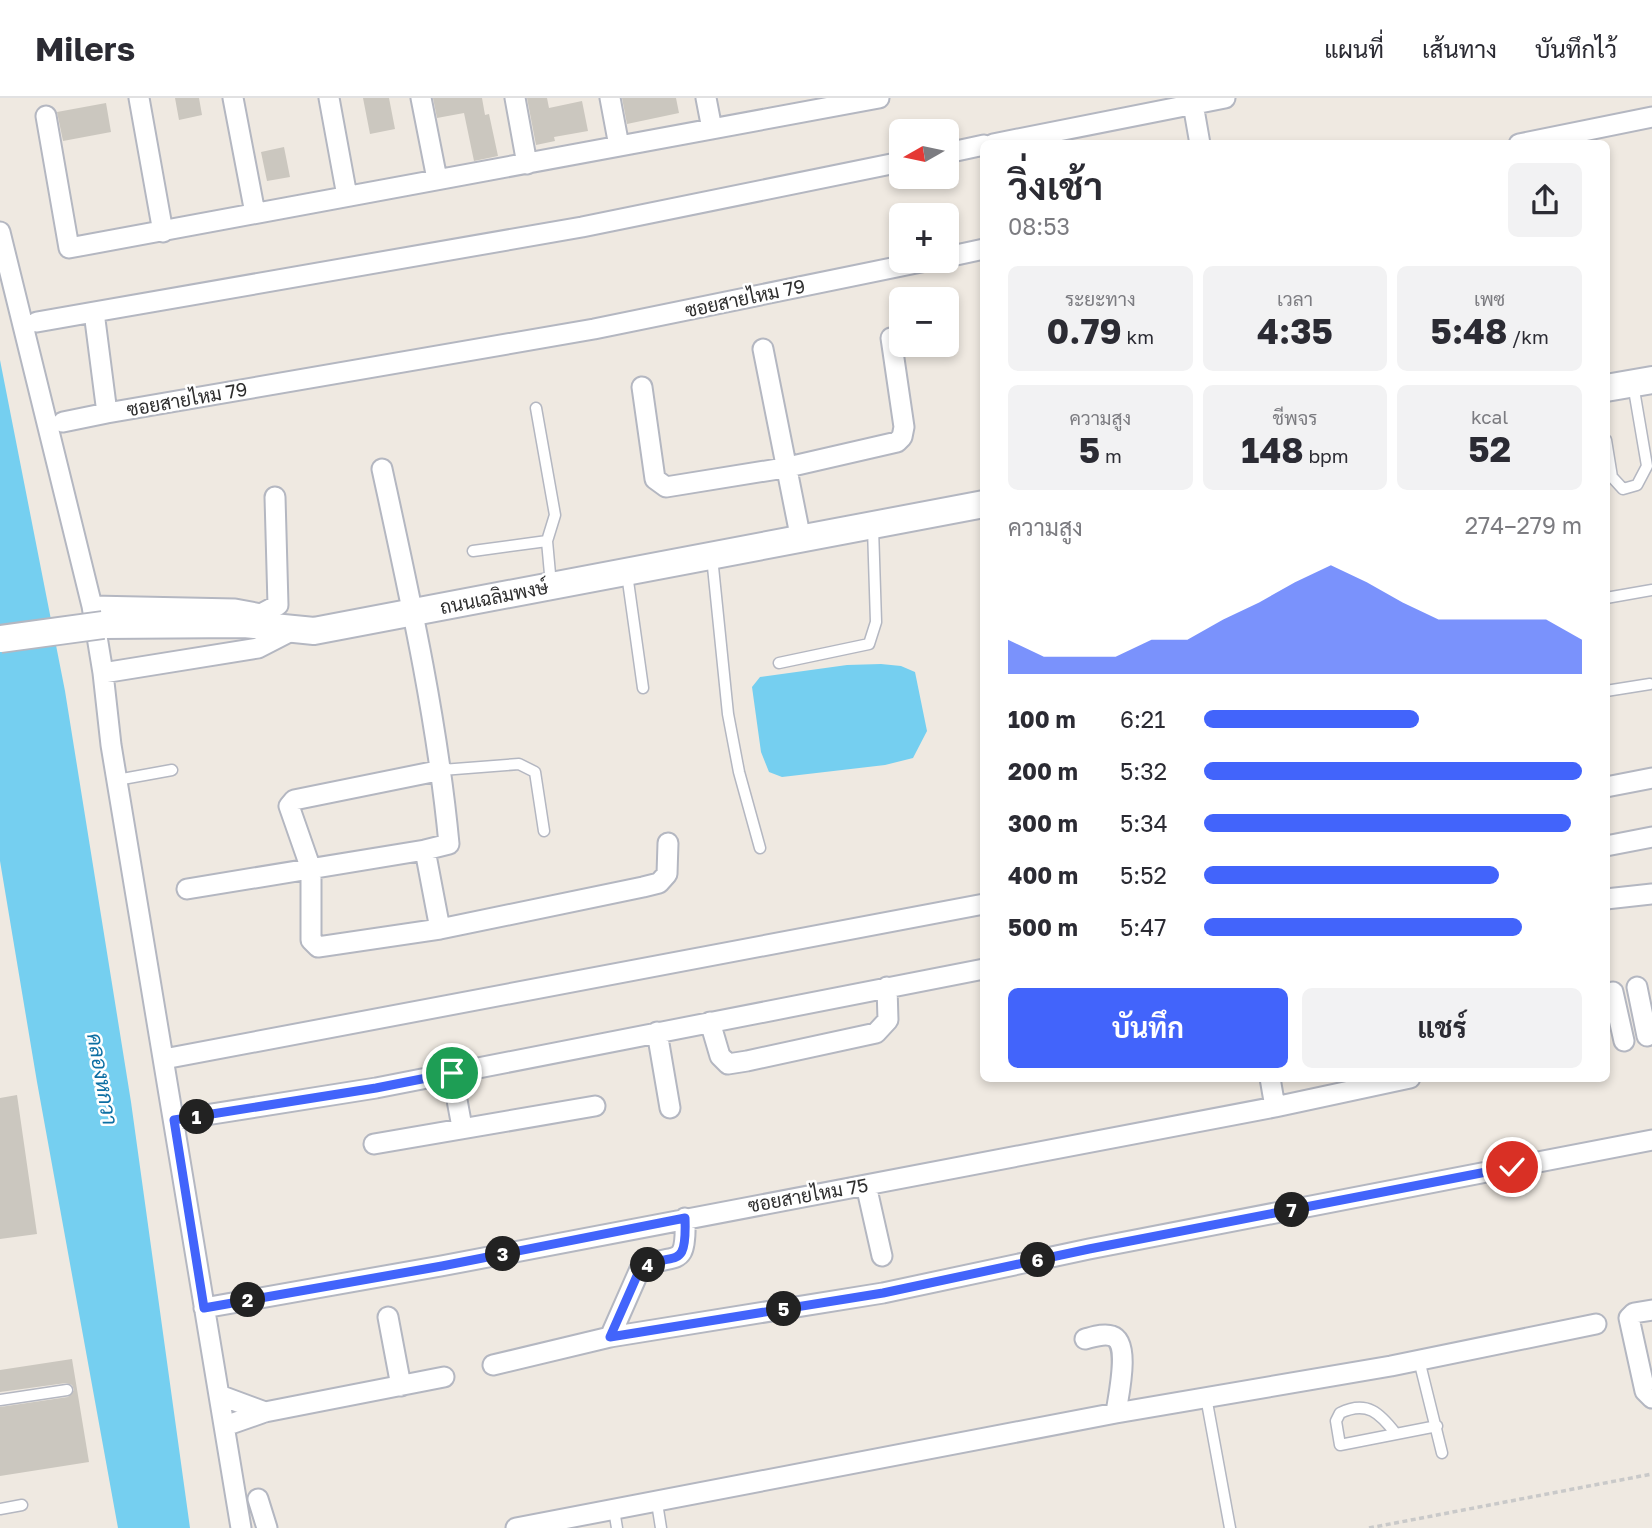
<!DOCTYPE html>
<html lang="th">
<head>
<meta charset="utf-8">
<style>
  :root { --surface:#fff; --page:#f2f2f3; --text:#2b2b33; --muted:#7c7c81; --line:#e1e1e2; --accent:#4264fb }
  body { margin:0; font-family:"Golos Text",Sarabun,sans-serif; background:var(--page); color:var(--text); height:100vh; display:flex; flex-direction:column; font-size:26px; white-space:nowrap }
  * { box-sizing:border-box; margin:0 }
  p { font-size:23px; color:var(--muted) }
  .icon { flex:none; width:38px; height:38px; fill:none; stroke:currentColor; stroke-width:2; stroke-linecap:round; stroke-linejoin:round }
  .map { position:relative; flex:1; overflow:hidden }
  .details { position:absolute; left:980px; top:42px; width:630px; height:942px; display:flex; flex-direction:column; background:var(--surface); border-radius:10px; box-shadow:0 4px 10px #0003 }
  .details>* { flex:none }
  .needle { width:46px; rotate:261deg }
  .fabs { position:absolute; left:889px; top:21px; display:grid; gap:14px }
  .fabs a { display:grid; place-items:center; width:70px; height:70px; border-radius:10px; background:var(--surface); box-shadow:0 4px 10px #0003; font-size:35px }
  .pin { position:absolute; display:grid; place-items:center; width:60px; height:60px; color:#fff; margin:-30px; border:4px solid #fff; border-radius:50%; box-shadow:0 2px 7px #0007 }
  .km { position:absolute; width:35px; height:35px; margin:-18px; border-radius:50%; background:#222; color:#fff; font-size:19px; line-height:35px; text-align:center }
  .round { display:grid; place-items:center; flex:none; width:74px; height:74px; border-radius:10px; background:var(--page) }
  .overview { display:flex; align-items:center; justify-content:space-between; height:119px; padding:0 28px }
  h1 { font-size:38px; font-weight:700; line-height:52px }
  .metrics { display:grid; grid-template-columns:repeat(3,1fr); gap:10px; height:119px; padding:7px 28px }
  .metrics div { display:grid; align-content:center; border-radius:10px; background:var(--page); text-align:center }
  .metrics b { font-size:35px; font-weight:700 }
  .metrics small { font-size:19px; font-weight:400 }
  .metrics p { font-size:19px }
  .chart { height:196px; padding:14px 28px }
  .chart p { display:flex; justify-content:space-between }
  .chart svg { width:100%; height:126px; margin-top:7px; fill:var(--accent); opacity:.7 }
  .button { display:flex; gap:14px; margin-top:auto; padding:14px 28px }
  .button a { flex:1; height:80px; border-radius:10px; background:var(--accent); color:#fff; font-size:28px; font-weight:700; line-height:80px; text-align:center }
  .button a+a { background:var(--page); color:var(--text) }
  ul { padding:0 28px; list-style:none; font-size:23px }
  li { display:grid; grid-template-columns:112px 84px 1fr; align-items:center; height:52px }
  li i { height:18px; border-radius:9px; background:var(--accent) }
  header { display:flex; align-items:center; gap:42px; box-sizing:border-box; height:98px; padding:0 35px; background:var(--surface); border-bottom:2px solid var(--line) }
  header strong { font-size:33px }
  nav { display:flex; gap:38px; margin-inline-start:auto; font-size:24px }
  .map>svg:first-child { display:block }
  .water { fill:#75cff0 }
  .building { fill:#cbc7bf }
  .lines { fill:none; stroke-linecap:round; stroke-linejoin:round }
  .lane-casing { stroke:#b4b7c1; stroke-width:13 }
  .street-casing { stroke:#b4b7c1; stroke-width:23 }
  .secondary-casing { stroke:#b4b7c1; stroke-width:30 }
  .path { stroke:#c9c9c9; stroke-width:3.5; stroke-dasharray:5 3.5; stroke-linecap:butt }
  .lane { stroke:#fff; stroke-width:10 }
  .street { stroke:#fff; stroke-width:19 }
  .secondary { stroke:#fff; stroke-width:26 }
  .secondary-bridge-casing { stroke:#b4b7c1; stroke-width:30; stroke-linecap:butt }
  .secondary-bridge { stroke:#fff; stroke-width:26 }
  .route-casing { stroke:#fff; stroke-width:14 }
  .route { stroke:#4264fb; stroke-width:9 }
  .labels { text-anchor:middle; stroke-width:5; stroke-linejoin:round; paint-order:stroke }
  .street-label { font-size:19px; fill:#2e2e2e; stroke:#fff }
  .water-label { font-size:21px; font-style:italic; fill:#0d6fa3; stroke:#fff }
</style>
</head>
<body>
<header>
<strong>Milers</strong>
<nav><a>แผนที่</a><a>เส้นทาง</a><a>บันทึกไว้</a></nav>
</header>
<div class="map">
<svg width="1652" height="1430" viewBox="0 0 1652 1430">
  <rect width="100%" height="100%" fill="#efe9e1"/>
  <path class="water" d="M0,262L65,593L131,1004L190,1430H118L37,984L0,763Z
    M881,566L901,568L915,574L927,633L913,660L885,667L782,679L769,674L761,654L752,589L760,579L847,567Z"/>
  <path class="building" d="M175,0H199L202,17L179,22Z
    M363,0H389L395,31L370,36Z
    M433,0H482L485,17L489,16L498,58L474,63L464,15L437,20Z
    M527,0H547L549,10L582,3L588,33L554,39L555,43L536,47Z
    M622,0H676L679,15L627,26Z
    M106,5L111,34L63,43L57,14Z
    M284,49L290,79L267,83L261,54Z
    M17,997L37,1136L0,1141V1000Z
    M72,1261L89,1364L0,1378V1309L68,1299L74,1292L72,1287L66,1285L0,1294V1272Z"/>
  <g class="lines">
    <g class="lane-casing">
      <path id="lane" d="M536,310L555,417L547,443L551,487
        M1606,342L1612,379L1623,391L1637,387L1647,368L1633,286
        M473,453L547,443
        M712,459L728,616L739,674L760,750
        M627,476L643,590
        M1606,500L1652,492
        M779,565L869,546L876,524L873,430
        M1606,593L1650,586
        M442,672L519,666L535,674L544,733
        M117,682L172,672
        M1419,1262L1442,1355
        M1206,1299L1230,1430
        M0,1302L67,1292
        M1396,1336C1380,1315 1367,1302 1340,1315L1336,1323L1340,1347L1437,1328
        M657,1405L661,1430
        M0,1411L22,1407
        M614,1412L617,1430"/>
    </g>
    <g class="street-casing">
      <path id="street" d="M139,0L163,134
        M233,0L255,115
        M329,0L347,98
        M421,0L437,81
        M515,0L527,66
        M610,0L619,48
        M706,0L712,31
        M1193,6L1200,46
        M46,18L69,150L879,0
        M993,46L1225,0
        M1519,46L1652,19
        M947,55L984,47
        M901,64L582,129L94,214L107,315L594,231L926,163
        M0,134L92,508L103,575L111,647L241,1430
        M947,159L984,151
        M37,224L94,214
        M763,251L801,442
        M642,289L655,381L666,389L784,370L897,344L902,339L904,329L891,240
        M63,324L107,315
        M382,371C409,495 437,619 449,746L425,752L440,831
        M92,508L235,511L261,516L278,507L275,399
        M103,575L258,550L295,531
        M442,672L294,702L289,708L311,771V842L318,849L440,831L643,789L659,785L667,776L668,745
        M1606,689L1652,680
        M1606,748L1652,739
        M187,791L425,752
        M1606,801L1652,796
        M1637,889L1647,938
        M1613,894L1624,943
        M710,924L720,958L728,966L747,963L876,935L888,922L887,889
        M657,934L670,1010
        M164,961L984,806
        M452,975L462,1029
        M1270,980L1275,1009
        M174,1022L376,990L984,871
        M374,1046L595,1008
        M866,1087L882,1158
        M204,1210L441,1168L1275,1009L1410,980
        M1652,1212L1634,1215L1629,1220L1645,1293L1652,1300
        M388,1219L401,1288
        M610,1239L883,1195L1089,1151L1652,1042
        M1085,1241C1093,1239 1104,1235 1112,1238C1131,1244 1118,1299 1116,1315
        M493,1267L610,1239L640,1171C674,1151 687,1176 685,1120
        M219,1297L265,1314
        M225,1328L265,1314L444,1279
        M258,1401L267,1430
        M516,1430L1116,1315L1391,1268L1596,1226"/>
    </g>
    <g class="secondary-casing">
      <path id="secondary" d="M1606,290L1652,282
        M103,527L244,526L314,533L984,406"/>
    </g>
    <path class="path" d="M1369,1430L1652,1376"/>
    <use href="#lane" class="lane"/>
    <use href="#street" class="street"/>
    <use href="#secondary" class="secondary"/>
    <g class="secondary-bridge-casing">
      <path id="secondary-bridge" d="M0,541L103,527"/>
    </g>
    <use href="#secondary-bridge" class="secondary-bridge"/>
  </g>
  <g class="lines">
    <g class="route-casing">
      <path id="route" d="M452,975L376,990L174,1022L204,1210L442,1168L685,1120C687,1176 674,1151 640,1171L610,1239L883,1195L1089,1151L1512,1069"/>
    </g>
    <use href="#route" class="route"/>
  </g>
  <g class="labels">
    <g class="street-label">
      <text transform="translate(745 200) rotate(-12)" y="7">ซอยสายไหม 79</text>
      <text transform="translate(187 301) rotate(-10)" y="7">ซอยสายไหม 79</text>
      <text transform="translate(494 499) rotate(-11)" y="7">ถนนเฉลิมพงษ์</text>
      <text transform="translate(808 1097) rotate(-10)" y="7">ซอยสายไหม 75</text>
    </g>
    <g class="water-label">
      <text transform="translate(102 981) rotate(80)" y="7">คลองหกวา</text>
    </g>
  </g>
</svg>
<div class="fabs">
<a><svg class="needle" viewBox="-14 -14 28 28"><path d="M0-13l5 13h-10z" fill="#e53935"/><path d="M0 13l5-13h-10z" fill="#7c7c81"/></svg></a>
<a>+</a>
<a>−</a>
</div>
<div class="pin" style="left:452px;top:975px;background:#1e9e55"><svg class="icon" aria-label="arrive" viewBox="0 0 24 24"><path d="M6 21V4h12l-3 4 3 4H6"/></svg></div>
<div class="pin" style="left:1512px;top:1069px;background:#d93025"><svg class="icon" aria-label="check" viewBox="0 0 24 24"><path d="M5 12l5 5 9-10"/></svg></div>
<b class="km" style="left:197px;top:1019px">1</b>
<b class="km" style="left:248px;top:1202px">2</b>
<b class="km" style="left:503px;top:1156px">3</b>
<b class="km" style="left:648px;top:1167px">4</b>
<b class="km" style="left:784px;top:1211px">5</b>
<b class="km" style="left:1038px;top:1162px">6</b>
<b class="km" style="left:1292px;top:1112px">7</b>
<section class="details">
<div class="overview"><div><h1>วิ่งเช้า</h1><p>08:53</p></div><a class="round"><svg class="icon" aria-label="share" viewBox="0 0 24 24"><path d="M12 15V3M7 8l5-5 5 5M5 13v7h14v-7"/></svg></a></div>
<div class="metrics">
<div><p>ระยะทาง</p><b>0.79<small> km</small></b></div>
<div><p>เวลา</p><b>4:35</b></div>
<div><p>เพซ</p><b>5:48<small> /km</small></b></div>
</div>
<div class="metrics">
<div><p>ความสูง</p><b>5<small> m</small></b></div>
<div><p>ชีพจร</p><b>148<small> bpm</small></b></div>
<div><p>kcal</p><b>52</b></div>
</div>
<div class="chart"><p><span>ความสูง</span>274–279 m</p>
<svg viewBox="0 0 160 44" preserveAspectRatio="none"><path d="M0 44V32L10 38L20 38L30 38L40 32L50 32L60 25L70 19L80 12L90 6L100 12L110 19L120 25L130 25L140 25L150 25L160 32V44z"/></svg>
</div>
<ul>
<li><b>100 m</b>6:21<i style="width:57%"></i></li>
<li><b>200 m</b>5:32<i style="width:100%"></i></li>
<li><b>300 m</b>5:34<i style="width:97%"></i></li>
<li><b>400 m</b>5:52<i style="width:78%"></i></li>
<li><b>500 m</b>5:47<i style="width:84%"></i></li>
</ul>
<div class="button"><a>บันทึก</a><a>แชร์</a></div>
</section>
</div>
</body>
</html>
